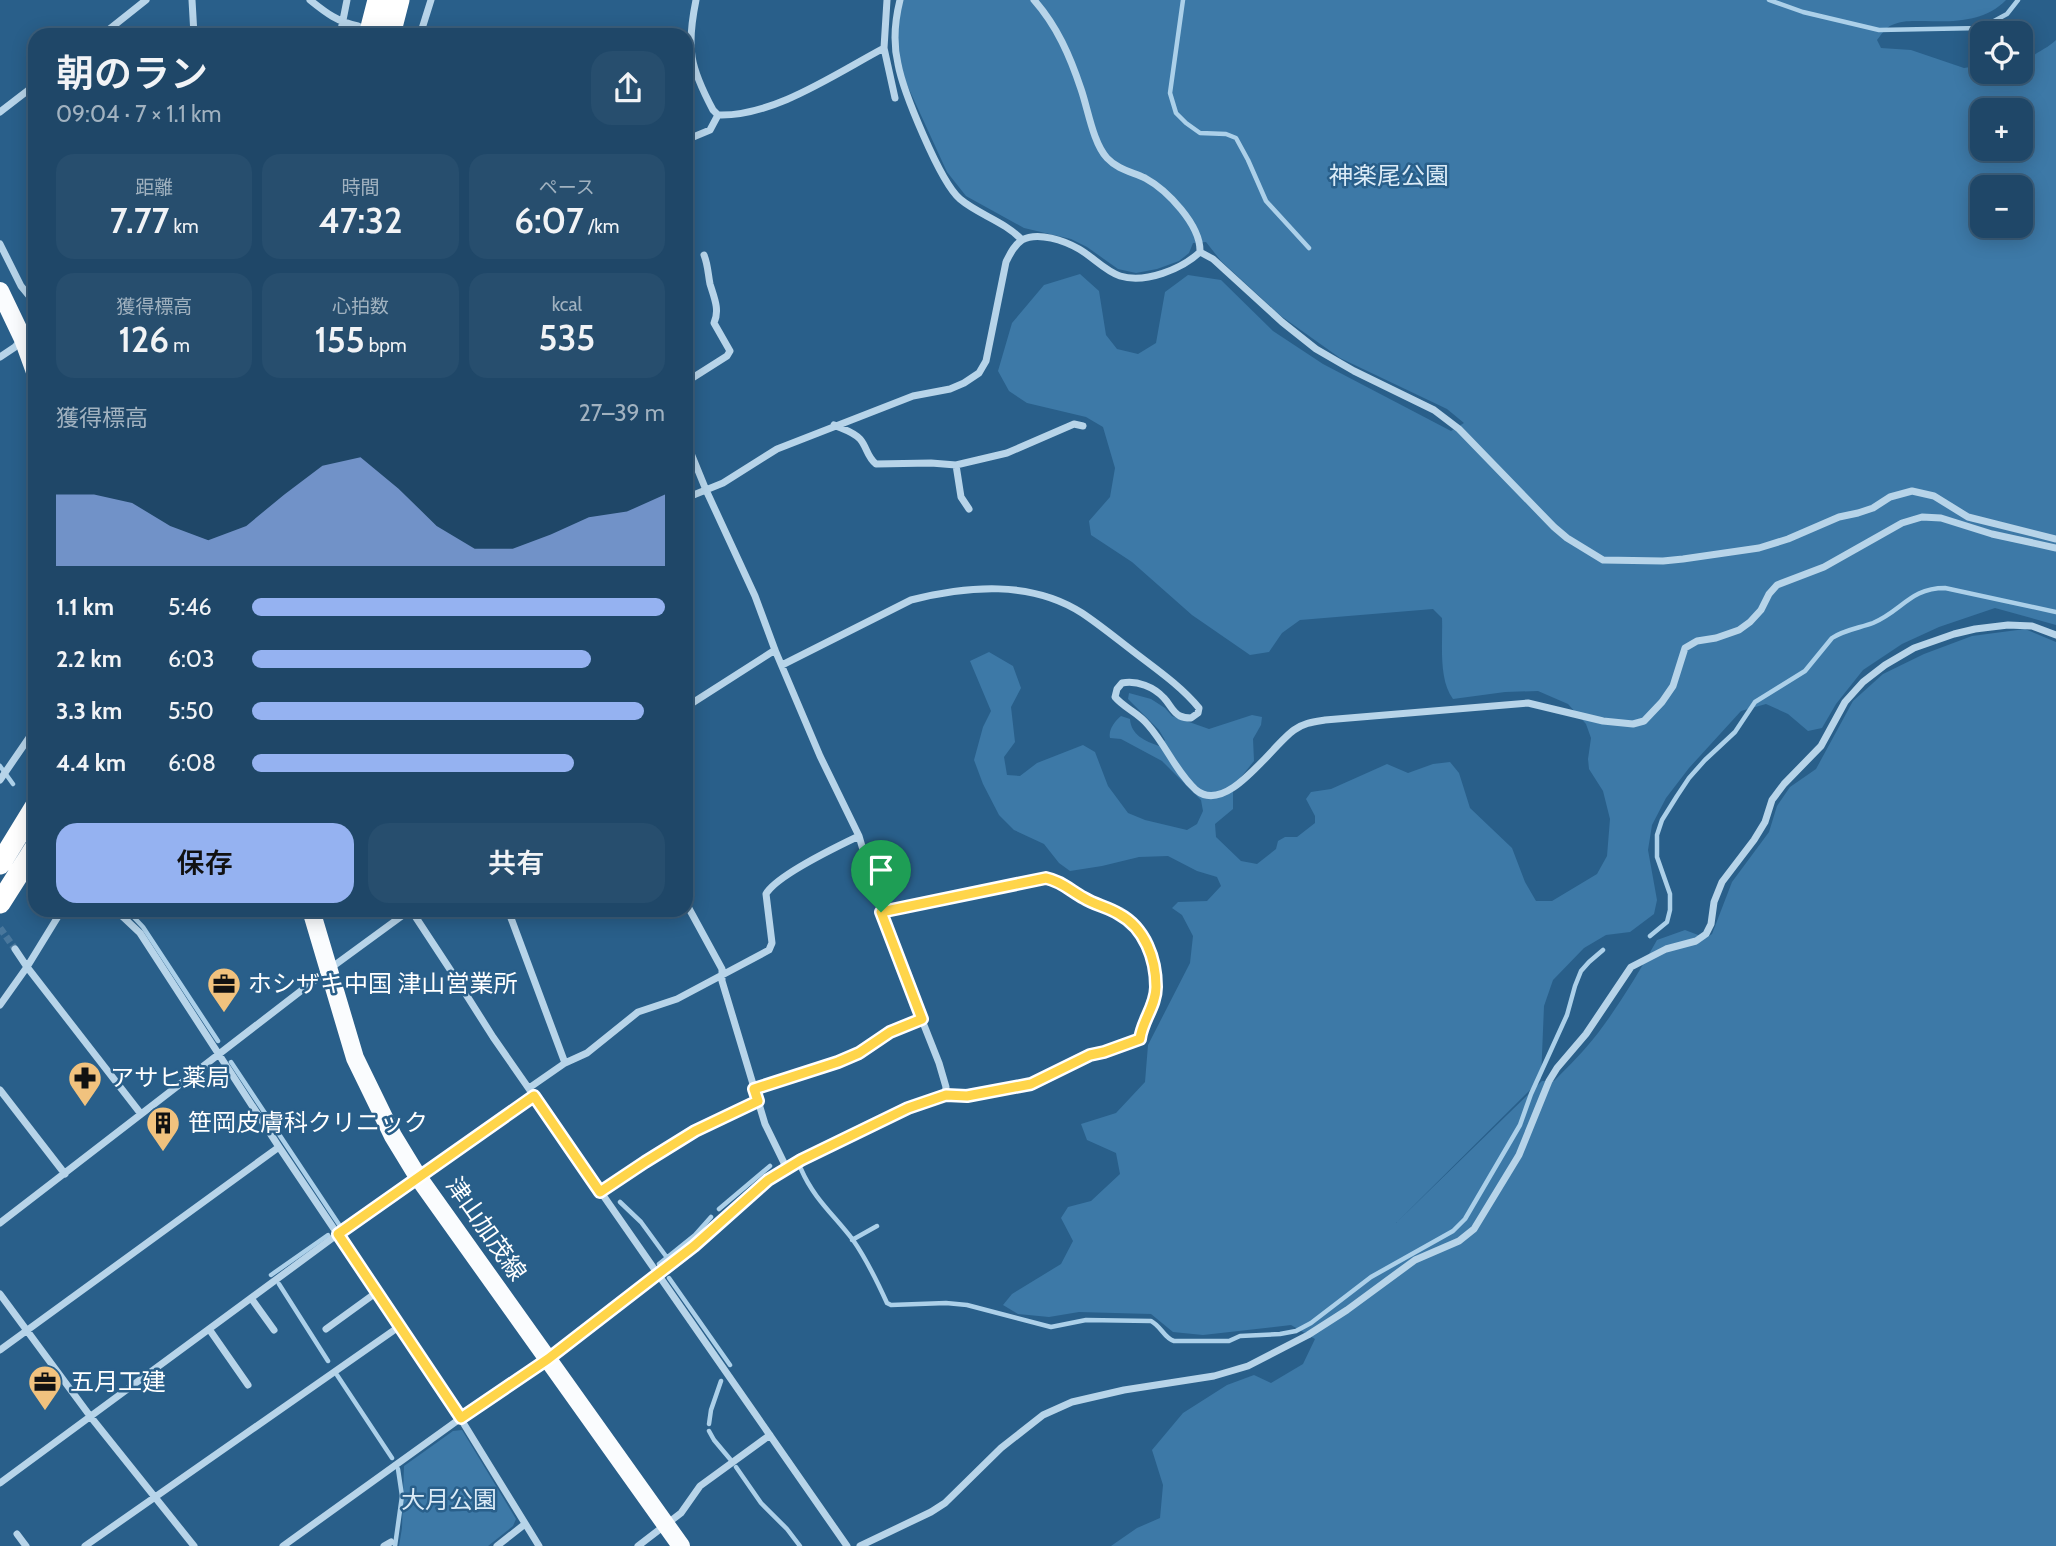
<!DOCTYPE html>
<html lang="ja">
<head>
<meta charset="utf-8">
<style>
  :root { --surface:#1f4768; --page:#274e6e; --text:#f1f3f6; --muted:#a1b2c0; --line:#3c5f7c; --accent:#95b2f1 }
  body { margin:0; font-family:Cabin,"Noto Sans JP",sans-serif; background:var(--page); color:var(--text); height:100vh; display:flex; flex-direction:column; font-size:26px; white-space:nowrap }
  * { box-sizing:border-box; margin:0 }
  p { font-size:23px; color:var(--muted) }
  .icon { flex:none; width:38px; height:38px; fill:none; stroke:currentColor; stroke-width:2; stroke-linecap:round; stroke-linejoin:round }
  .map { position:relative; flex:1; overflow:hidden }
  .panel { position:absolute; left:28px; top:28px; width:665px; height:889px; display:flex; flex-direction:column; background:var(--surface); border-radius:21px; box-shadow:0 4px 18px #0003,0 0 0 2px var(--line) }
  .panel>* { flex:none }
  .fabs { position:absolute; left:1970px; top:21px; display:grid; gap:14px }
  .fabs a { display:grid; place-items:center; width:63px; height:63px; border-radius:14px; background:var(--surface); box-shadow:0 4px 18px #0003,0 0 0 2px var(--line); font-size:35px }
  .pin { position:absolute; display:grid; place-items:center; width:60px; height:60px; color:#fff; margin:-72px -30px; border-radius:50% 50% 50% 0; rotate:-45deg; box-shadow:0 0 7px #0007 }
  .pin .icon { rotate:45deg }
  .round { display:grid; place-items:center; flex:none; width:74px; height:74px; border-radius:21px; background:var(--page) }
  .head { display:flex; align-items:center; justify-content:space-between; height:119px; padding:0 28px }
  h1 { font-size:38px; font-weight:600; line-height:52px }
  .metrics { display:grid; grid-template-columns:repeat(3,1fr); gap:10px; height:119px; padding:7px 28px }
  .metrics div { display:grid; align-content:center; border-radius:18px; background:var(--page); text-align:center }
  .metrics b { font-size:35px; font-weight:600 }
  .metrics small { font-size:19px; font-weight:400 }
  .metrics p { font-size:19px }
  .chart { height:196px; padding:14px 28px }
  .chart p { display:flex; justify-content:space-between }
  .chart svg { width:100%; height:126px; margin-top:7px; fill:var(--accent); opacity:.7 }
  .button { display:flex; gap:14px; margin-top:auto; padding:14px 28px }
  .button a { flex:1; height:80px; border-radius:21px; background:var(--accent); color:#111; font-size:28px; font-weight:600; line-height:80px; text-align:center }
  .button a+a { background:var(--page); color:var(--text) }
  ul { padding:0 28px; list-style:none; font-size:23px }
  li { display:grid; grid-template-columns:112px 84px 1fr; align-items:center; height:52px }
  li i { height:18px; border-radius:9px; background:var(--accent) }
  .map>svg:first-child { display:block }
  .green { fill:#3d79a7; fill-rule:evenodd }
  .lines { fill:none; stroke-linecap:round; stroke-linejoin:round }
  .stream { stroke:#acd0e9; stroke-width:4.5 }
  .minor-tunnel { stroke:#49779c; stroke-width:7; stroke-dasharray:7 3.5; stroke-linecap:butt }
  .minor { stroke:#b7d4e9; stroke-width:7 }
  .primary { stroke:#fafcfe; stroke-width:18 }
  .motorway { stroke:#fff; stroke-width:21 }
  .route-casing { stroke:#fff; stroke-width:14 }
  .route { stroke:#ffd54a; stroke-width:9 }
  .labels { text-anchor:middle; stroke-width:5; stroke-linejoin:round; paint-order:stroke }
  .park-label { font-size:24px; fill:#dbebf7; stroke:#295f8a }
  .poi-label { font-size:24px; fill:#fff; stroke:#295f8a; text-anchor:start }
  .street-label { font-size:24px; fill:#fff; stroke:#295f8a }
</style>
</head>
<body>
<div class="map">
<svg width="2056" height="1546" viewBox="0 0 2056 1546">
  <rect width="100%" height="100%" fill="#295f8a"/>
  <path class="green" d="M901,0H2006C1985,22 1953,22 1925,21C1914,21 1902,20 1892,25C1886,27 1881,35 1877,40L1881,48L1911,50L1964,68L1983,65V72H2021C2026,54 2044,52 2056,40V625L1995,608L1939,627L1902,644L1863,670L1836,704L1822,728L1808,731L1788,714L1766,704L1741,711L1689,768L1666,798L1652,825L1648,850L1657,900L1654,914L1630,932L1606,935L1584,948L1553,980L1544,1006L1541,1079L1396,1223L1542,1081H1554C1569,1066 1585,1050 1598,1033C1620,1004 1639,972 1657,940L1685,930L1706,938L1712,934L1732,882L1769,832L1777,806L1790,787L1816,769L1853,701L1883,674L1924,654L1972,636L2025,629L2056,642V1546H1111L1137,1528L1160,1518L1163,1485L1152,1450L1183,1413L1227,1385L1254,1375L1271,1383L1303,1364L1315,1339L1291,1325L1203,1335L1173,1332L1151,1314L1079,1312L1049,1317L1018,1314L1003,1305L1012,1294L1061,1264L1073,1241L1061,1218L1068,1207L1091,1201L1120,1174L1116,1153L1087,1140L1081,1124L1116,1113L1145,1082L1148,1045L1190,963L1193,936L1182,915L1172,908L1178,902L1207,901L1221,886L1217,877L1197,871L1168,856L1139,857L1102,866L1070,871L1059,863L1044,844L1014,830L999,815L983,784L974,760L983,727L991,711L970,661L989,652L1013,666L1021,688L1011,707L1015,742L1004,757L1007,775L1020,776L1037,763L1083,745L1095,752L1108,786L1128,813L1145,820L1187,830L1197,824L1203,811L1201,800L1162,761L1121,739L1110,738C1108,730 1115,721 1121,716L1130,719C1131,735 1145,741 1159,746L1165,740L1159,730L1128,699L1129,693L1151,699L1165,708L1172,716L1209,729L1252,715L1262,717L1261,725L1253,739L1254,761L1233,787V809L1215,824L1216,837L1241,861L1257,864L1276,849L1278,841L1285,837H1297L1315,823V816L1306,799L1311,792L1331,789L1387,764L1408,773L1433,764L1450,762L1459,773L1470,808L1512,848L1525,882L1536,901H1552L1597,874L1607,856L1610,819L1603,791L1589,769L1588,759L1591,738L1586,724L1568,704L1538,691L1505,692L1453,699C1438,679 1443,643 1442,618L1433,609L1300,620L1282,633L1269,652L1250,655L1192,615L1132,562L1091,535L1089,521L1110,497L1115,468L1103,427L1086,417L1027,403L1009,391L998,371L1012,323L1044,285L1080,274L1099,291L1106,335L1117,349L1138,354L1156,343L1165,292L1188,275L1221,280L1273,331L1323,364L1451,431L1464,423L1447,409L1340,358L1281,316L1221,261L1206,242L1193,243L1189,253L1179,261L1157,269L1136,273L1118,269L1087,247L1071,239L1024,228L966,196L947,172L903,76L898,54L897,16ZM1983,110H2021V149H1983ZM1983,187H2021V226H1983Z
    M462,1430L516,1519L513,1526L488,1546H399L402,1528L404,1466L453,1431Z"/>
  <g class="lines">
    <path class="stream" d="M1183,0L1170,93L1176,113L1186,123L1200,133L1226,134L1236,138L1248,160L1266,201L1309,248
      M1769,0L1803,12L1879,30L1981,28L2007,14L2018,0
      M0,766L13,784
      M127,910L143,927L218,1041
      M1650,936L1667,922L1670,910V894L1657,857V835L1662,820L1677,796L1689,778L1705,760L1735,732L1755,702L1805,671L1832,638C1844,630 1859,628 1873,623C1902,611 1910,588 1945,588L2056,612
      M231,1062L340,1226
      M801,1169C814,1199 834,1215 853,1240C867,1260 877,1281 887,1303L891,1305L946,1303L967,1305L1051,1327L1086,1320L1151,1321C1161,1326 1164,1338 1174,1341H1229L1240,1336L1280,1334L1296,1331L1311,1323L1371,1277L1453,1231L1465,1219L1520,1125L1531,1094L1567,1015L1575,986L1581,971L1589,962L1603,950
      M620,1202L641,1222L668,1259
      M719,1209L770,1166
      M852,1240L877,1226
      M659,1264L695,1235L711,1217
      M271,1275L328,1235
      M669,1278L730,1365
      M279,1284L328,1361
      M337,1375L392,1458
      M709,1424L711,1410L721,1381
      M709,1431L714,1440L730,1459
      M736,1467L761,1503L787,1529L800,1546
      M395,1546L402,1496L398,1469"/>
    <path class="minor-tunnel" d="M0,928L15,949"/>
    <path class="minor" d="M192,0L194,35
      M310,0C326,13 338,22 358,26
      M696,0C686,49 690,67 713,110L718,115C773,117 835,74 884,48
      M887,0L884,48L895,98
      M900,0C895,20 893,43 898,64C903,91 940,182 960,199C979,215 1004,221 1022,240
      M102,35L146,0
      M340,35L347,0
      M420,35L431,0
      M0,112L35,85
      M686,140L710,130L718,115
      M0,244L21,286L35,303
      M1200,252L1213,259L1282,322L1316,349L1354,371L1434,410L1459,429L1554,527L1567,538L1603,560L1663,561L1683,559L1759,548L1788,539L1839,517L1858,513L1873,508L1890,497L1912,491L1934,496L1968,517L2056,539
      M0,357L15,347L35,323
      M686,382L727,356L730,351L714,323C720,310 714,297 710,284C708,274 708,265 704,255
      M834,425C843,429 854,432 860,439C867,447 867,457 876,464L931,463L956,465L1007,453L1074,424L1083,426
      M956,465L961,497L969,509
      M686,498L723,483L777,449L913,396L950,389L964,383L979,373L986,361L1006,262C1010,254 1014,245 1022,240C1038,231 1065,241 1079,249C1093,257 1105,271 1120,276C1145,284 1182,269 1200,252C1201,225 1167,190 1145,178C1132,172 1117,169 1107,158C1093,143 1088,109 1081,89C1070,56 1057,26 1034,0
      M782,665L911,600C967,586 1031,580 1082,613C1100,625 1117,639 1134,652C1156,669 1181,686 1199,708L1198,713L1191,718C1188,718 1182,717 1180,716C1172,712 1170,704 1164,698C1154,687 1137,680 1122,683L1117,689L1115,697C1124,708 1139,713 1148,725C1166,745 1176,772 1196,790C1227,816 1272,745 1294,730C1304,723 1313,722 1325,720L1528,703L1603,721L1633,724L1644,721L1662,702L1673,686L1685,648L1697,641L1716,638L1739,630L1750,622L1761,610L1769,594L1777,585L1824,567L1902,523L1922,517L1941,518L1992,534L2056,548
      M686,707L775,650
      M0,780L35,729
      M686,903L722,969V981L765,1124L787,1169
      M120,910L123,917L140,933L279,1147L451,1403L539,1546
      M411,910L455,977L493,1037L847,1546
      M508,910L565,1063
      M881,912L1046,879C1061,881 1071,891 1084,898C1095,904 1108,907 1119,913C1144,928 1156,959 1156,987C1156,1006 1142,1021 1140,1039L1104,1052L1090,1055L1031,1084L967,1096L945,1095
      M15,949L27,967L141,1114
      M0,1005L27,967L62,910
      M529,1088L565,1063L587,1053L638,1012L677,999L769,950L772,943L766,894C776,876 838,846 859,836
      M754,1089L838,1062L859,1053L890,1032L922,1019
      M0,1090L65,1174
      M600,1192L645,1162L695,1131L758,1101
      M0,1223L328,970L410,910
      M0,1294L90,1416L194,1546
      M251,1298L274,1330
      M209,1329L248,1385
      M326,1329L377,1292
      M0,1350L279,1147
      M0,1483L338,1234L534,1096
      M17,1534L26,1546
      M85,1546L400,1326
      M283,1546L461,1418L548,1358L694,1246L768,1180L801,1160L881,1121L908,1108L945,1095L946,1087L939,1063L903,972L881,912L859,836L820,756L775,650L755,596L706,490L686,441
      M384,1546L391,1542
      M497,1546L525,1524
      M638,1546L681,1513L700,1486L770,1435
      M860,1546L931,1512L945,1503L1001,1448L1043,1415L1072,1402L1124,1390L1214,1376L1248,1366L1308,1335L1347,1310L1415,1260L1459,1241L1474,1229L1519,1155L1549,1081L1557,1068L1586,1034L1631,967L1666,949L1696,941L1706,934L1711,924L1714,902L1722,882L1754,840L1765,822L1772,800L1784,784L1821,746L1845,702L1863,682L1885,665L1914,648L1954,634L1975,629L2008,625L2032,626L2056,635"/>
    <path class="primary" d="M0,291L23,339L35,372
      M311,910L355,1058L393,1136L418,1177L681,1546"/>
    <path class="motorway" d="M369,35L378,0
      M390,35L399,0
      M0,864L35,807
      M0,903L35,848"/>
  </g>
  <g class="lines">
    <g class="route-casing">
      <path id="route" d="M1046,878C1061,881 1071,891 1084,898C1095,905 1108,907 1119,914C1145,928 1156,959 1156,987C1156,1006 1142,1021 1140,1039L1104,1052L1090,1055L1031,1084L967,1096L946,1095L908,1108L801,1160L768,1180L694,1246L548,1359L461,1418L338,1234L534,1096L600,1192L645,1162L695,1131L758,1101L754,1089L838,1062L859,1053L890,1032L922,1019L881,912Z"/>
    </g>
    <use href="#route" class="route"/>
  </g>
  <defs>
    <g id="office-pin" transform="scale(1.75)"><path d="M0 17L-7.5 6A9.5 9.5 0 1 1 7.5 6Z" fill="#f1c27e" stroke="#295f8a"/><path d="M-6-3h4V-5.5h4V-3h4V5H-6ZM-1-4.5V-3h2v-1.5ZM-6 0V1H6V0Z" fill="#111"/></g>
    <g id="pharmacy-pin" transform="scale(1.75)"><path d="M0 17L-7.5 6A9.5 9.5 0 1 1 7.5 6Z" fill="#f1c27e" stroke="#295f8a"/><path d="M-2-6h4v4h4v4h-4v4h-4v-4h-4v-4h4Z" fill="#111"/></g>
    <g id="building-pin" transform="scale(1.75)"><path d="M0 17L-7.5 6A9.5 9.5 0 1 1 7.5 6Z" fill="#f1c27e" stroke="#295f8a"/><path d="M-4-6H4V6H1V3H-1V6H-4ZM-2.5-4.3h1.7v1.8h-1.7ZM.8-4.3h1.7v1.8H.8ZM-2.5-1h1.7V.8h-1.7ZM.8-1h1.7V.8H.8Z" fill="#111"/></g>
  </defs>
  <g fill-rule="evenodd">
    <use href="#office-pin" x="224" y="984"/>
    <use href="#pharmacy-pin" x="85" y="1078"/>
    <use href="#building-pin" x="163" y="1123"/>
    <use href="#office-pin" x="45" y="1382"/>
  </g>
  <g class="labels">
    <g class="park-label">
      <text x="1389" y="184">神楽尾公園</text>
      <text x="449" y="1508">大月公園</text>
    </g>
    <g class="poi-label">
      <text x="248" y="992">ホシザキ中国 津山営業所</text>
      <text x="110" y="1086">アサヒ薬局</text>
      <text x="188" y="1131">笹岡皮膚科クリニック</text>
      <text x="70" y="1390">五月工建</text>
    </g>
    <g class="street-label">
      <text transform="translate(486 1229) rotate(55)" y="8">津山加茂線</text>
    </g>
  </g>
</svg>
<div class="fabs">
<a><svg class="icon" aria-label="locate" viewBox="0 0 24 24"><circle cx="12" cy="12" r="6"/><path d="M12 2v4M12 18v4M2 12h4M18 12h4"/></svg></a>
<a>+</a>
<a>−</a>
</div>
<div class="pin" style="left:881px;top:912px;background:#1e9e55"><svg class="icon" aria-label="arrive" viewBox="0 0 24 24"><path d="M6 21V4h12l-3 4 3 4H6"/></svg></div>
<section class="panel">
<div class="head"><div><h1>朝のラン</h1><p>09:04 · 7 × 1.1 km</p></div><a class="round"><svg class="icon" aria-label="share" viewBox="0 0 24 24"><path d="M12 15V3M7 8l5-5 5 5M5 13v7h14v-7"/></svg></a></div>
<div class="metrics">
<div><p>距離</p><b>7.77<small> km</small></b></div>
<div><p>時間</p><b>47:32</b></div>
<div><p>ペース</p><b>6:07<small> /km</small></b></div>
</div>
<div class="metrics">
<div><p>獲得標高</p><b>126<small> m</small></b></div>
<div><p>心拍数</p><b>155<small> bpm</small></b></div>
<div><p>kcal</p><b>535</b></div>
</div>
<div class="chart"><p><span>獲得標高</span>27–39 m</p>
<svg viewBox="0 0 160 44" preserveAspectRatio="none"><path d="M0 44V19L10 19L20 22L30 30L40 35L50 30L60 19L70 9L80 6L90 17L100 30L110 38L120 38L130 33L140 27L150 25L160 19V44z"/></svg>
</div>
<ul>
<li><b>1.1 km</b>5:46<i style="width:100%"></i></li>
<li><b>2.2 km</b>6:03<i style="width:82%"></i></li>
<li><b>3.3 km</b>5:50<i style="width:95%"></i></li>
<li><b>4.4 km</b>6:08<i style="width:78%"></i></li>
</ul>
<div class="button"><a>保存</a><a>共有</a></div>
</section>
</div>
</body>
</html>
